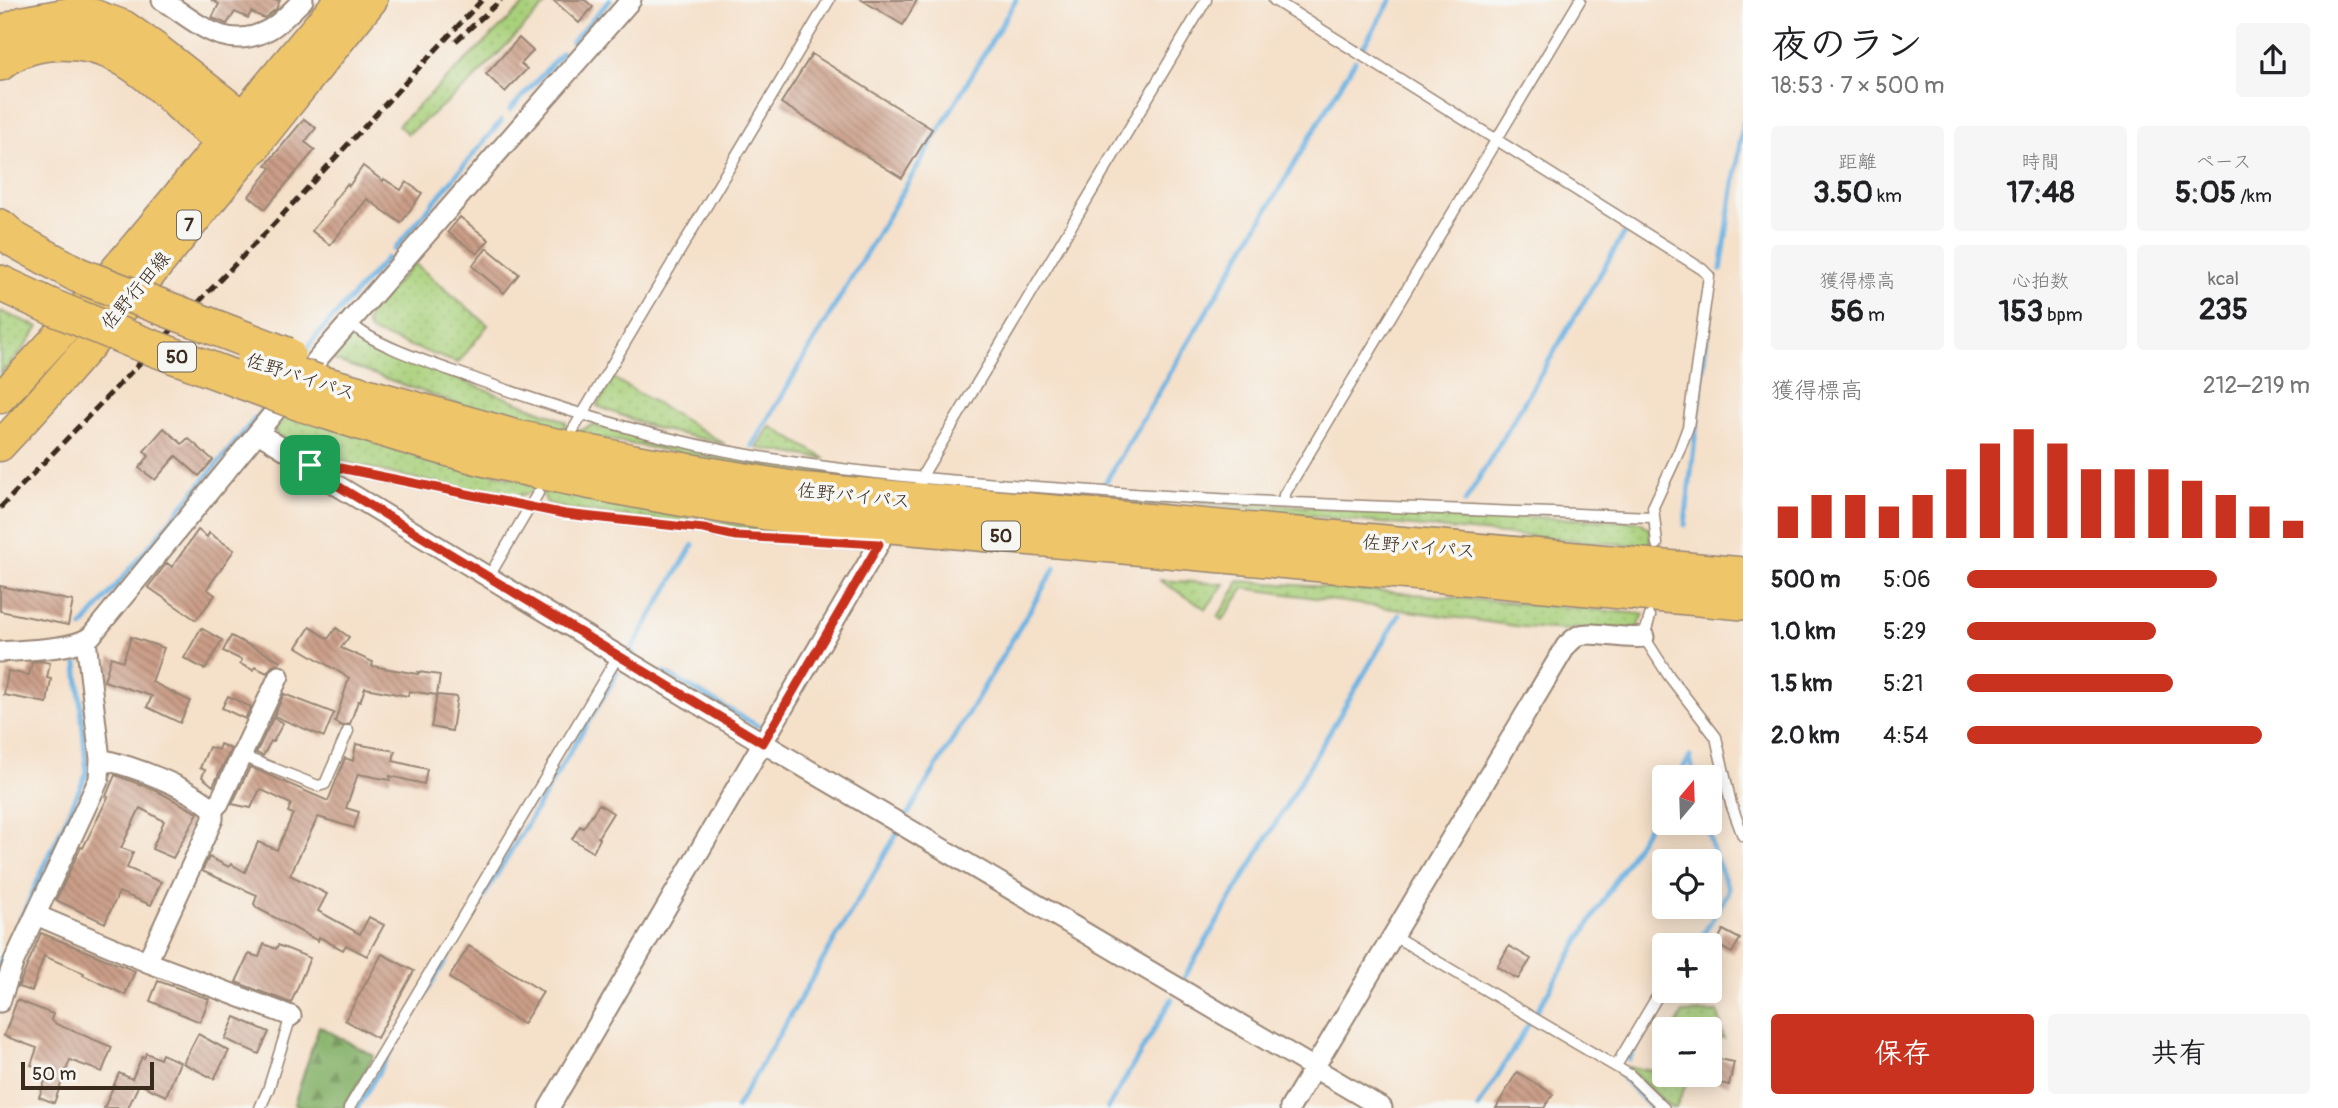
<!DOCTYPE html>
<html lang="ja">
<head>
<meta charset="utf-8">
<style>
  :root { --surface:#fff; --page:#f6f6f6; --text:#202124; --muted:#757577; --accent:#c8321e }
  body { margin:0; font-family:Pangolin,"Klee One",sans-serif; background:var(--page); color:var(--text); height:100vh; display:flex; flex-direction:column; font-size:26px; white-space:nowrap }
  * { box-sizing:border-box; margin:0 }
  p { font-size:23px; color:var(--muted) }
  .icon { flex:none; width:38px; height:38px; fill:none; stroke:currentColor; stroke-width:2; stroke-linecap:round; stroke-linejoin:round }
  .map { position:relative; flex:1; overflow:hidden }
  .drawer { display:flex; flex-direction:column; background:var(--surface); width:595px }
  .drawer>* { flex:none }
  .needle { width:46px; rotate:19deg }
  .controls { position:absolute; left:1652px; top:765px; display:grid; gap:14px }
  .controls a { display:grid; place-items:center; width:70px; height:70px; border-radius:7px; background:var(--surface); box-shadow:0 4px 18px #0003; font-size:35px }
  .scale { position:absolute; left:21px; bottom:18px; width:133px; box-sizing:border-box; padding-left:7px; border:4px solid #3b2a1e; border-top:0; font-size:19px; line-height:24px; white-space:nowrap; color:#3b2a1e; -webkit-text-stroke:5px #f6f6f2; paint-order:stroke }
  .pin { position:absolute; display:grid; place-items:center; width:60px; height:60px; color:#fff; margin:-30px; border-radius:14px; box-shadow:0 4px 10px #0006 }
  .round { display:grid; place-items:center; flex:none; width:74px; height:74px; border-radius:7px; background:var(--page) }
  .headline { display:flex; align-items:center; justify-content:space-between; height:119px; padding:0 28px }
  h1 { font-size:38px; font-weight:800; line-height:52px }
  .figures { display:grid; grid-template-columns:repeat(3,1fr); gap:10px; height:119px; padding:7px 28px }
  .figures div { display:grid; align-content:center; border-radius:7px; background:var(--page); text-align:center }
  .figures b { font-size:30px; font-weight:800 }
  .figures small { font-size:19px; font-weight:400 }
  .figures p { font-size:19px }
  .chart { height:196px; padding:14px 28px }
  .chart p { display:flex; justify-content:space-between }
  .chart svg { width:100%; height:126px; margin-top:7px; stroke:var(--accent); stroke-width:6 }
  .cta { display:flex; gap:14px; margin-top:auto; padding:14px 28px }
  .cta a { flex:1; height:80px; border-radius:7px; background:var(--accent); color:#fff; font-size:28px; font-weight:800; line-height:80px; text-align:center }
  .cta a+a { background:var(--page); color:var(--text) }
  ul { padding:0 28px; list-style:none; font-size:23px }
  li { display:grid; grid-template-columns:112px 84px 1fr; align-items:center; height:52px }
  li i { height:18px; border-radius:9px; background:var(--accent) }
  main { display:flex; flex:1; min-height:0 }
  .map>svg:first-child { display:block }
  .grass { fill:url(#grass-dots); stroke:#727d4c; stroke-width:2 }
  .forest { fill:url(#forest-firs); stroke:#606e44; stroke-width:2 }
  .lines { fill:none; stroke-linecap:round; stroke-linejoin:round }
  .stream { stroke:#6cb4e4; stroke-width:5 }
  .building { fill:url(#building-back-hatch) }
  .lane-casing { stroke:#988574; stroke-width:13 }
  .street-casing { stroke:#988574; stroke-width:23 }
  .primary-casing { stroke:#988574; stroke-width:33 }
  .highway-casing { stroke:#988574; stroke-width:38 }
  .lane { stroke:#fff; stroke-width:10 }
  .street { stroke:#fff; stroke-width:19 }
  .primary { stroke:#eec569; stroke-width:30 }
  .highway { stroke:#eec569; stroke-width:35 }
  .rail { stroke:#3b2a1e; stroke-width:5; stroke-dasharray:10 5; stroke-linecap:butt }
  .highway-bridge-casing { stroke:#988574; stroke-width:38; stroke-linecap:butt }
  .highway-bridge { stroke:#eec569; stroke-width:35 }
  .route-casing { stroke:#fff; stroke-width:14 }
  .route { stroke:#c8321e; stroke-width:9 }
  .labels { text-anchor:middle; stroke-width:7; stroke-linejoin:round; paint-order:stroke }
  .shield { fill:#f6f6f2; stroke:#73675e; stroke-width:2 }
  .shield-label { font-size:18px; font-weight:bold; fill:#3b2a1e }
  .street-label { font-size:19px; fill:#3b2a1e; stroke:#f6f6f2 }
</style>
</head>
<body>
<main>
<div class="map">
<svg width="1743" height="1108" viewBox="0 0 1743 1108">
  <defs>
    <pattern id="grass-dots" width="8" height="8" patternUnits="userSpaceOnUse" patternTransform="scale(1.75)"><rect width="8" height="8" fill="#a9d07a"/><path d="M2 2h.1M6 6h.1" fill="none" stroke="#92b369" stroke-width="1.8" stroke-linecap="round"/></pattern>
    <pattern id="forest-firs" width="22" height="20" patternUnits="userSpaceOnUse" patternTransform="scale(1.75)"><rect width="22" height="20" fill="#86b26a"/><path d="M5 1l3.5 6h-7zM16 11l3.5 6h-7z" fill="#6f9157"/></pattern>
    <pattern id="building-back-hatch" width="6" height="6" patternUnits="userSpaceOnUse" patternTransform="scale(1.75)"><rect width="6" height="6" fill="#cb9e88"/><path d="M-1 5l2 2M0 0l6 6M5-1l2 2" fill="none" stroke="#a6816f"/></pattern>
  </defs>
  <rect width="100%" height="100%" fill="#f6f6f2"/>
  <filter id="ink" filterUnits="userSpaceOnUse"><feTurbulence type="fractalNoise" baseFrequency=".0143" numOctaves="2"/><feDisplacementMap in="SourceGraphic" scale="14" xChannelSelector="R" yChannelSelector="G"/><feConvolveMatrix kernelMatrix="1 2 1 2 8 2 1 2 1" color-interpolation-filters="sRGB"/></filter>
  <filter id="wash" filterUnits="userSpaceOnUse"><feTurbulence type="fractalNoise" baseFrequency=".00686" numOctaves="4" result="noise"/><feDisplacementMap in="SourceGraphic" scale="28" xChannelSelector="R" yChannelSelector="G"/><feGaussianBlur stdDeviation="1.57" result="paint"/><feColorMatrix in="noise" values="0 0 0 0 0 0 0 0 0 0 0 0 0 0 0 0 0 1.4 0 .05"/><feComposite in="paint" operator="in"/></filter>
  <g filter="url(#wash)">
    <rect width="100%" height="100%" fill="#f5e0c9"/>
    <path class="grass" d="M529,0H550L470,83L408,134L398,125Z
      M414,263L488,325L458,363L371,332L366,324L370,313Z
      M0,311L39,327L20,353L0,375Z
      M345,337L358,340L551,415L566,422V427C577,432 582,430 592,425L755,461L903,483L767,469L539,427L463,406L331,359L293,414C408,448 523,486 642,509C711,523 782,530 852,538L737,530L566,509L547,503L543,494L533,492L511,498L490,494C453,486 286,457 272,428Z
      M613,378L725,444L654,428L597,406Z
      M770,426L826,459L757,448Z
      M936,484L1133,498L1136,502L1228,514L930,485Z
      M1189,501L1641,522L1650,530V547L1347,520Z
      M1159,580L1224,584L1206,609Z
      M1238,581L1356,589L1644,614L1637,629L1576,628L1568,630L1523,627L1244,588L1223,620L1218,617L1237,586Z
      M1718,1012L1724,1039L1710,1037V1029H1674L1683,1013Z
      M1664,1048V1074L1690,1075L1676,1108H1671L1627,1067L1655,1071Z"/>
    <path class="forest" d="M319,1026L374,1056L344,1108H303L294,1104Z"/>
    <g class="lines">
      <path class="stream" d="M572,42L610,0
        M1363,47L1391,0
        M510,110L562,53
        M394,250L501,121
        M1721,270L1743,123
        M301,359L313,340L387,258
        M752,446L1016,0
        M1105,483L1355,61
        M1465,502L1624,234
        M1685,525L1711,298
        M82,627L268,403
        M634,654L630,652L693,545
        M663,672L758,726
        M1690,757L1694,777
        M1678,777L1690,757
        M907,816L1055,568
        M1697,945L1727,894L1728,888L1713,851L1706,822
        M0,964L87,773L77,664
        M1184,978L1399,615
        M1629,1059L1669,990
        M1620,1075L1652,1108
        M357,1108L618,672
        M736,1108L898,832
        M1108,1108L1172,999
        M1478,1108L1664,800"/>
    </g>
    <g id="blocks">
      <path class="building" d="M211,0H280L276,9L264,18L251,12L248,18L235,12L227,24L212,18L219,4Z
        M553,0H585L593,7L579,23Z
        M862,0H917L903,25Z
        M519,38L533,51L521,64L527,69L505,92L486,74Z
        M812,54L932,129L902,178L781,103Z
        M304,119L316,128L305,142L315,150L265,209L249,196L271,168L266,165Z
        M363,166L383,181L384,179L401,190L406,182L422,193L401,223L367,199L330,245L312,231L333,204L332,203L347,184L349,186Z
        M460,217L489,240L477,254L448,232Z
        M487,248L519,274L504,293L472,266Z
        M164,428L182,444L188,438L213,460L199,476L176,456L155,480L139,468L149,456L144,451Z
        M198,530L207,537L209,533L234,550L207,589L215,595L196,620L148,587L167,563L172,567Z
        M0,586L73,601L68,625L0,611Z
        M310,627L328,639L336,628L349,637L341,648L373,662L372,666L418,674V672L440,675L437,695L409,691L408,696L365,688L360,702L358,701L350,724L342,726L335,722L349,678L297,647Z
        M201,628L222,640L206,668L204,669L184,658Z
        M231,636L281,661L279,664L272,666L267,673L255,667L253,670L240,664L242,660L223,651Z
        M131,637L164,648L152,682L190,701L180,723L147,707L152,696L104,681L111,657L123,661Z
        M41,661L50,663L47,678L51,679L47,703L4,695L8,671L29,675L32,662Z
        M284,694L334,713L324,737L274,716Z
        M437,695L457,697L452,731L431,727Z
        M228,696L251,707L245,719L222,708Z
        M273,718L283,723L273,742L271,741L263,756L256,753Z
        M220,744L231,749L213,786L202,777L205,770L200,768L209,747L218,750Z
        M356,744L395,751L393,761L427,769L424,784L390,776V780L358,774L346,808L359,812L354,828L318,817L290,875L327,894L318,911L360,934L369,917L384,925L367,956L346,945L343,950L319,937L318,941L257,908L254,904L257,895L202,871L209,857L229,867L231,864L245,872L258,842L277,850L293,814L288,812L291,804L260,789L251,808L232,804L250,767L328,801L345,758L353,761Z
        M115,775L155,790L198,813L173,858L152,849L164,821L140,808L121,848L133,852L127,868L161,882L151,905L119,892L105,923L56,900L81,847L83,848L108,797L106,796Z
        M599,804L613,813L598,837L600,839L593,852L572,839L580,826L583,828Z
        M1723,930L1740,939L1732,953L1716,944Z
        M41,933L135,971L125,995L83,975L84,973L44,956L32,991L18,987Z
        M264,944L276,949L278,945L310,958L291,1003L236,982L249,954L259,957Z
        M469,946L543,992L523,1024L449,978Z
        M1509,946L1531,959L1518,979L1497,967Z
        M382,954L414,971L377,1038L345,1020Z
        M158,981L209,999L200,1022L150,1001Z
        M17,1000L53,1014L51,1020L56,1024L112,1047L102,1072L70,1060L54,1103L39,1097L49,1071L31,1065L37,1048L4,1036Z
        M235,1017L269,1032L259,1054L225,1039Z
        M198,1034L229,1051L214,1079L183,1063Z
        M146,1053L160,1059L162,1054L180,1062L166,1096L139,1084L128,1108H104L119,1073L132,1079L142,1057L144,1058Z
        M1710,1057L1734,1062L1729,1085L1710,1081Z
        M1517,1072L1553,1094L1544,1108H1496Z"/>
    </g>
  </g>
  <g filter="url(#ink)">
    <use href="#blocks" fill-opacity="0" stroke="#988574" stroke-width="2"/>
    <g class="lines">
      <g class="lane-casing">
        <path id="lane" d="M1274,0L1702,269L1709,276L1688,427L1679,451L1653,507L1657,544
          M351,323C372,346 446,368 478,380C568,412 659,440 754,456C861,475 970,482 1079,490C1270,505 1461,509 1652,517
          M573,430L829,0
          M314,465L335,467L565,514L704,529L736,536L879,544
          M920,484L925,471L1206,0
          M1283,502L1284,495L1580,0
          M488,578L538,493
          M1650,616L1644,637L1669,676L1716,737L1731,804L1743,836
          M242,756L318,786L325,784L348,731
          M1394,936L1630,1075L1664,1108
          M1616,1066L1664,985
          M260,1108L268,1090L291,1016
          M349,1108L618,656"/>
      </g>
      <g class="street-casing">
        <path id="street" d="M162,0C197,22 226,54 270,29C282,22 293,9 303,0
          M258,433L310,465L333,483L763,743L1382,1108
          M0,652C23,650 74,650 91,636L321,355L631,0
          M100,759C133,766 189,787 213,809V819L147,962
          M213,809L219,803L279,676
          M36,915L147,962L291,1016
          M0,1002L14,961L99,779L100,759L86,640
          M549,1108L879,544L886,526
          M1290,1108L1566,646C1570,642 1575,637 1580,635C1592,631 1625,640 1644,637"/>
      </g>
      <g class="primary-casing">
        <path id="primary" d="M0,398C121,273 226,132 340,0
          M0,446C132,305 250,150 372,0"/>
      </g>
      <g class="highway-casing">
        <path id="highway" d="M0,35L24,24L73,15L93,17L123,28L153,49L241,118L254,145
          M0,63C13,51 31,45 49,43C104,37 139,64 176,100C191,114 205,128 223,137C232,141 244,143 254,145
          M0,227L15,240L78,275
          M0,283L52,307
          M317,382L517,438L633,462L798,490L1743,575
          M303,404C363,423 424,443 487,459C591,484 696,502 801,517L1743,602"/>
      </g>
      <use href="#lane" class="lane"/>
      <use href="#street" class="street"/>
      <use href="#primary" class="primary"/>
      <use href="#highway" class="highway"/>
      <path class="rail" d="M456,41L501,0
        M0,508L272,226L482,0"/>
      <g class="highway-bridge-casing">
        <path id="highway-bridge" d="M78,275L287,355
          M52,307L132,340L303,404
          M254,361L317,382"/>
      </g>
      <use href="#highway-bridge" class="highway-bridge"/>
    </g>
  </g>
  <g class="lines" filter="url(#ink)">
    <g class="route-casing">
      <path id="route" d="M310,465L335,467L565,514L704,529L736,536L879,544L763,743L333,483Z"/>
    </g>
    <use href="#route" class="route"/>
  </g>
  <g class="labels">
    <g class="shield">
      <rect x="177" y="210.5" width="24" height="29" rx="5"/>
      <rect x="158" y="342.5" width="38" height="29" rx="5"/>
      <rect x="982" y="521.5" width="38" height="29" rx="5"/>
    </g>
    <g class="shield-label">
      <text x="189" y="231">7</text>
      <text x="177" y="363">50</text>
      <text x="1001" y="542">50</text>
    </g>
    <g class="street-label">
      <text transform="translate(135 290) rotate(-50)" y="7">佐野行田線</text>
      <text transform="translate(301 376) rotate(18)" y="7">佐野バイパス</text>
      <text transform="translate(854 495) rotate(6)" y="7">佐野バイパス</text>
      <text transform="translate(1419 546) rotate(5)" y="7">佐野バイパス</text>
    </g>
  </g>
</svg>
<div class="controls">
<a><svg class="needle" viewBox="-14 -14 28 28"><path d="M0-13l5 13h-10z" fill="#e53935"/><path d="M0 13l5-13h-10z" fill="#757577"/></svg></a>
<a><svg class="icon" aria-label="locate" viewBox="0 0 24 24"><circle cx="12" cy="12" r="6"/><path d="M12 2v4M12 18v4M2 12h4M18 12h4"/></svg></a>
<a>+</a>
<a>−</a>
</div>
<div class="scale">50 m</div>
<div class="pin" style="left:310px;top:465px;background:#1e9e55"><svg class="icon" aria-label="arrive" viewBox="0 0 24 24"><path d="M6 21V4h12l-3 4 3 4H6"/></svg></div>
</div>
<section class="drawer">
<div class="headline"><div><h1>夜のラン</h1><p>18:53 · 7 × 500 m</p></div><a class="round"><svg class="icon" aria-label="share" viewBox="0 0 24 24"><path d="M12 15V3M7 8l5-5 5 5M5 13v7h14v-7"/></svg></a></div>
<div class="figures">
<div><p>距離</p><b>3.50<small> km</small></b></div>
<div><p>時間</p><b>17:48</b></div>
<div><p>ペース</p><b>5:05<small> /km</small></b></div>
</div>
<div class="figures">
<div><p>獲得標高</p><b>56<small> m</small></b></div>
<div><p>心拍数</p><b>153<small> bpm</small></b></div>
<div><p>kcal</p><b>235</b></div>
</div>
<div class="chart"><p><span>獲得標高</span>212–219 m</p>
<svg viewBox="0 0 160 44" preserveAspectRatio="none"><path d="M5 44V33M15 44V29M25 44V29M35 44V33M45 44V29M55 44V20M65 44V11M75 44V6M85 44V11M95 44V20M105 44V20M115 44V20M125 44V24M135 44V29M145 44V33M155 44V38"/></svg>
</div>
<ul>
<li><b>500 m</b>5:06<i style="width:73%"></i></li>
<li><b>1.0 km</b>5:29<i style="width:55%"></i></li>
<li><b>1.5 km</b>5:21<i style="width:60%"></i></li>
<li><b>2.0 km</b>4:54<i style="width:86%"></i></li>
</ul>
<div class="cta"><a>保存</a><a>共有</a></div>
</section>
</main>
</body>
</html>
